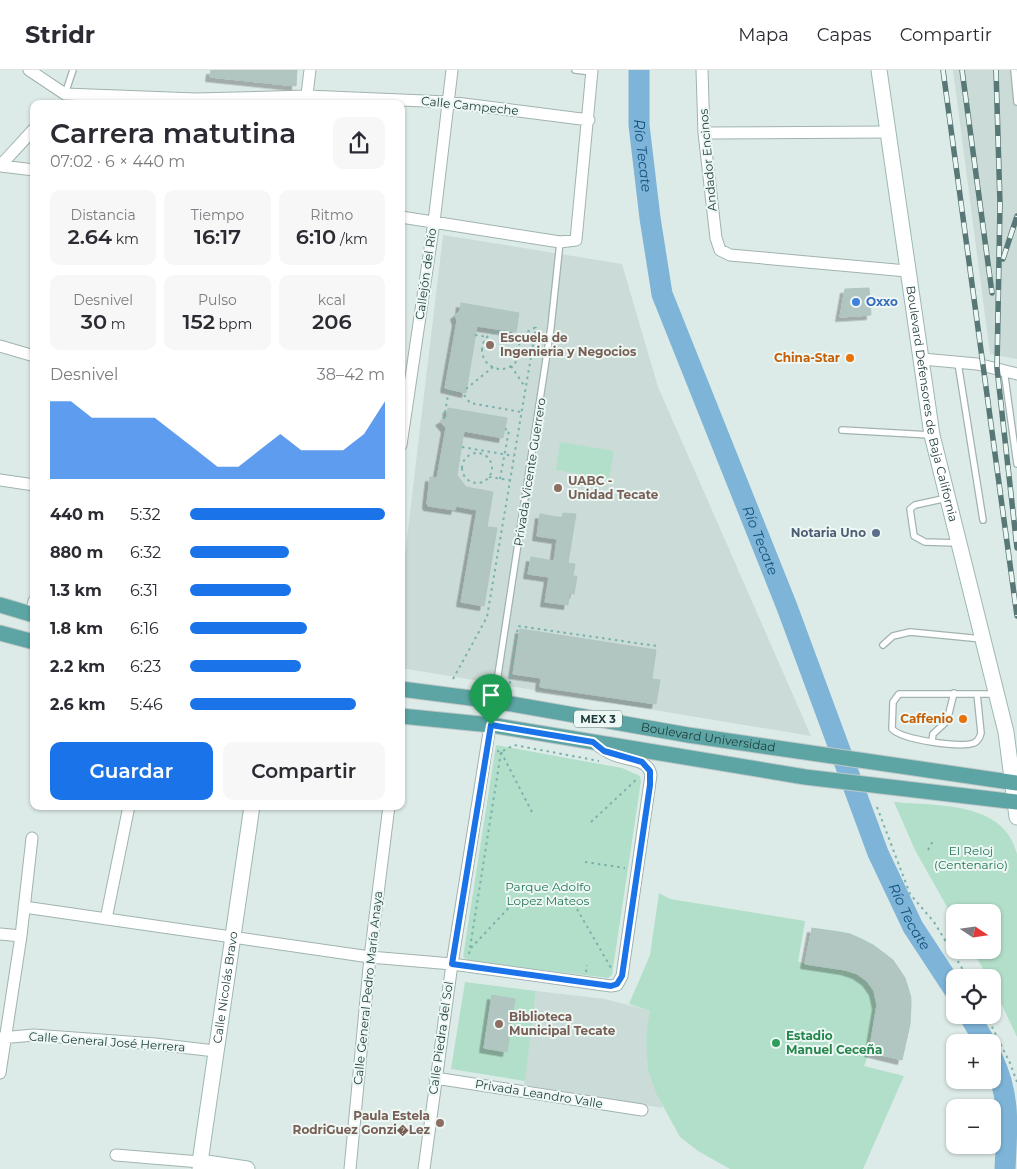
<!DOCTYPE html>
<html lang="es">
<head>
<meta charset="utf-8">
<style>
  :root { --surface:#fff; --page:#f7f7f7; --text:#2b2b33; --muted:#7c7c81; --line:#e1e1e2; --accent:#1a73e8 }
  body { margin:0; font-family:Montserrat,sans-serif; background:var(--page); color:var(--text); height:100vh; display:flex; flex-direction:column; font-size:19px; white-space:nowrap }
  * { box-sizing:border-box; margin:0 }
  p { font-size:16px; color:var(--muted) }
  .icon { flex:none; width:28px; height:28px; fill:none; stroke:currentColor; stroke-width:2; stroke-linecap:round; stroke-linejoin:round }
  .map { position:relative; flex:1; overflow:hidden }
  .side { position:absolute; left:30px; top:30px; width:375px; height:710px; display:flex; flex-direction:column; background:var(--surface); border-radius:10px; box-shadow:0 1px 4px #0004 }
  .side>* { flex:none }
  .needle { width:32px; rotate:103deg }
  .controls { position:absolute; left:946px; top:834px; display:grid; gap:10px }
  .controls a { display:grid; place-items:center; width:55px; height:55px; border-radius:10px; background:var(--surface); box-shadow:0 1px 4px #0004; font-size:25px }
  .pin { position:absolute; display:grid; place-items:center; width:42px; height:42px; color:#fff; margin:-51px -21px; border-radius:50% 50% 50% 0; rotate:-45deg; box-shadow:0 0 5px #0007 }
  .pin .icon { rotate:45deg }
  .round { display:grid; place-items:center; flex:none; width:52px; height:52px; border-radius:10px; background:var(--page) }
  .headline { display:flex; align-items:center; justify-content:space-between; height:85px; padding:0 20px }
  h1 { font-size:28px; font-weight:600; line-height:38px }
  .stats { display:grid; grid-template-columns:repeat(3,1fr); gap:8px; height:85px; padding:5px 20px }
  .stats div { display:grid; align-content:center; border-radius:10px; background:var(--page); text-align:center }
  .stats b { font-size:21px; font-weight:600 }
  .stats small { font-size:14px; font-weight:400 }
  .stats p { font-size:14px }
  .chart { height:140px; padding:10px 20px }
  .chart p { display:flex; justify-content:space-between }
  .chart svg { width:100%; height:90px; margin-top:5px; fill:var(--accent); opacity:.7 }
  .primary-button { display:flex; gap:10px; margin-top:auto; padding:10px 20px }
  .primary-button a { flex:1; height:58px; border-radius:10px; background:var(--accent); color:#fff; font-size:20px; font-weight:600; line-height:58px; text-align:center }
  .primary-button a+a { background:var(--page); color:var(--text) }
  ul { padding:0 20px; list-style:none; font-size:16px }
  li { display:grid; grid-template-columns:80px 60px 1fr; align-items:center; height:38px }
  li i { height:12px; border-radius:6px; background:var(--accent) }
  header { display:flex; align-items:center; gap:30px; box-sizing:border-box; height:70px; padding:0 25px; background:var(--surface); border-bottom:1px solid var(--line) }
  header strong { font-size:24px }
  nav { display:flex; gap:28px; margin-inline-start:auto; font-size:18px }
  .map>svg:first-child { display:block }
  .built { fill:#cbdbd7 }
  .green { fill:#b2dfc9 }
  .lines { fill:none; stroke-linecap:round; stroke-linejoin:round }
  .river { stroke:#7db4d7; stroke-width:21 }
  .building { fill:#b2c6c1; stroke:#afc5c1; filter:url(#shadow) }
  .lane-casing { stroke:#a0b3b0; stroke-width:8 }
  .street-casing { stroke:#a0b3b0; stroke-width:13 }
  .secondary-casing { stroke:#9bb8b4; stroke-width:17 }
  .primary-casing { stroke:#c0c8c8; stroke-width:17 }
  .path { stroke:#79b2ad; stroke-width:2; stroke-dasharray:2.5 4; stroke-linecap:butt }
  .lane { stroke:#fff; stroke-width:5.5 }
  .street { stroke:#fff; stroke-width:11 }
  .secondary { stroke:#fff; stroke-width:15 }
  .primary { stroke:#5ca5a4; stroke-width:15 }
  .rail-casing { stroke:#577876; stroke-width:5.5 }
  .rail { stroke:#edf7f4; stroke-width:4; stroke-dasharray:11; stroke-linecap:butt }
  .route-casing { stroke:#fff; stroke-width:10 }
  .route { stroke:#1a73e8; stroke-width:6 }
  .shop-dot { fill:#3f7fe0; stroke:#edf7f4; stroke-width:2 }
  .education-dot { fill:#8d6e63; stroke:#edf7f4; stroke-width:2 }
  .food-dot { fill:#e8710a; stroke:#edf7f4; stroke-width:2 }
  .service-dot { fill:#5c6f8a; stroke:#edf7f4; stroke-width:2 }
  .leisure-dot { fill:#2e9e5b; stroke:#edf7f4; stroke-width:2 }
  .labels { text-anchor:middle; stroke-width:4; stroke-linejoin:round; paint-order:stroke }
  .shield { fill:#edf7f4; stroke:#5b7372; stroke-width:1 }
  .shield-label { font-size:11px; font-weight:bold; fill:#1d3b3a }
  .street-label { font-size:12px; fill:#1d3b3a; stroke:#edf7f4 }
  .shop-label { font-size:12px; font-weight:bold; fill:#366cbe; stroke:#edf7f4; text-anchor:start }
  .education-label { font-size:12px; font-weight:bold; fill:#785e54; stroke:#edf7f4; text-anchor:start }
  .food-label { font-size:12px; font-weight:bold; fill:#c56008; stroke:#edf7f4; text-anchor:end }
  .service-label { font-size:12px; font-weight:bold; fill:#4e5e75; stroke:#edf7f4; text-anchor:end }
  .park-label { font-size:12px; fill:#237657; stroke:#edf7f4 }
  .leisure-label { font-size:12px; font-weight:bold; fill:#27864d; stroke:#edf7f4; text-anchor:start }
  .water-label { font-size:14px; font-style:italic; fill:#12527d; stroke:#edf7f4 }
</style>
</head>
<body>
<header>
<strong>Stridr</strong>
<nav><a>Mapa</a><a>Capas</a><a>Compartir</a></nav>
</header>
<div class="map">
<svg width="1017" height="1099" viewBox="0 0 1017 1099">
  <defs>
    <filter id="shadow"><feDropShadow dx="-4.5" dy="4.5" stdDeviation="0" flood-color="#0004"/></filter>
  </defs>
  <rect width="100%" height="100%" fill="#ddebe8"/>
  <path class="built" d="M953,0H1017V289L990,284Z
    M443,165L622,194L658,317L811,666L401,598V519Z
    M536,921L605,929L651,941L646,964L648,1000L663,1038L524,1015Z"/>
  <path class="green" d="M560,372L614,381L609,409L556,400Z
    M496,675L622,698L640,706L641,711L612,905L608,908L469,891L463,887Z
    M894,732C938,736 1004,731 1017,784V967L993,916L992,908L988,907L972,880H992V842H955V851L915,780Z
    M659,823L670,829L805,851L798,892L805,893L812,858C825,860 839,860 851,864C879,874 908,897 911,929C913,949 907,970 902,990L869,983L864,996L904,1006L863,1099H730L698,1081L680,1067L657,1025L648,1000L647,987L646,964L650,941L629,934L650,885Z
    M465,912L536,921L525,1011L451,999Z"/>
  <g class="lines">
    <g class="river">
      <path id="s1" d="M639,0V55L650,148L662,224L787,537L878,783L913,857L955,921"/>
      <path d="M969,945L985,972"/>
      <path d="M992,987C1011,1027 1007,1057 1005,1099"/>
    </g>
  </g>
  <path class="building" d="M211,0H297L296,16L210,7Z
    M869,218L871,245L840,247L845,219Z
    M461,233L519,243L516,262L477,256L466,323L445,318L457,251L455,245L460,241Z
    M448,338L507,348L503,368L464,361L457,405L466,417L493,422L487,457L497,458L484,536L461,532L477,440L456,436L455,440L428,436L427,433L430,407L437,408L446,358L440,351L447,347Z
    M563,443L576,444L568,493L575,494L573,506H577L574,524L569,523L568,535L545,532L549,507L528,504L531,487L554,491L557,469L537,466L540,444L562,448Z
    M520,559L656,580L652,609L660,610L656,634L540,617L541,608L513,604Z
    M812,858L850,864L873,875L893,890L905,908L911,928L910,954L902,990L869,982L877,935L874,921L867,911L857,904L845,900L805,894Z
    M492,925L515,929L507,982L484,978Z"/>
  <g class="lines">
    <g class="lane-casing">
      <path id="lane" d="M575,0L592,2
        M1014,0L1017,32
        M65,24L73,0
        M958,293L983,450
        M1004,300L1017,394
        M842,360L930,365
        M947,428L915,435L910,439L914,466L925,472L958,473
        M883,575L893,566L910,562L982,569
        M977,624L981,663C980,667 978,671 974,673C960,678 903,670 892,659L893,632L899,624H994
        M494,631L551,257L560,172
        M932,671L933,664L947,651L954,623"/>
    </g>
    <g class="street-casing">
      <path id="street" d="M29,0L65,24L196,29L307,26L448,32L589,50
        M702,0L704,63L716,168L720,180L730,185L907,201
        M306,32L310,0
        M704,63L888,62
        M0,96L34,59
        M1,96L34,100
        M401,147L560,172L576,170L592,0
        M0,276L34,286
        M922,289L977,294L1017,304
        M401,375L434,152L452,0
        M0,410L34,415
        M31,544L34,531
        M24,837L370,887L452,894L611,916L617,915L622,906L651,705C648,688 628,691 614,685C606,682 601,678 594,673
        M106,849L129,736
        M0,864L21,866
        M0,968L34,965L155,974L215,981
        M0,1003L21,866L32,768
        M435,1008L642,1040
        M116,1085L200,1092L198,1099
        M350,1099L370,887L389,736
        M424,1099L452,894L494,631"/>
    </g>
    <g class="secondary-casing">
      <g id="secondary">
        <path id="s2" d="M879,0L932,365L1006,662L1017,747"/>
        <path id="s3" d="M247,1099L200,1092L252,736"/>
      </g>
    </g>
    <g class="primary-casing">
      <g id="primary">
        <path d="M0,535L34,545"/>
        <path d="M0,563L34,572"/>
        <path id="s4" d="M401,619L494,631L688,665L1017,713"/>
        <path d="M401,646L491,655L805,707L1017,732"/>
      </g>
    </g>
    <path class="path" d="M482 280a19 19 0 1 1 38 0a19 19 0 1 1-38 0Z
      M475,265L488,267
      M516,268L536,257
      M511,296L525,317
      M466,319L493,297
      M464,325L470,333L521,342
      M444,349L449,319
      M462,377L514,386
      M462 398a15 15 0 1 1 30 0a15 15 0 1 1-30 0Z
      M489,407L509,410
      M500,409L509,360L505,359
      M453,609L487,547L536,257
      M509,620L518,556L657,576
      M497,681L501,682L514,675L599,691
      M501,682L532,742
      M877,737L910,824L934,852L968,908
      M591,752L638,708
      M928,780L933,771
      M585,792L625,798
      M577,839L611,898
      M471,878L517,829
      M469,884L501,682
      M586,902L587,895
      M986,945L1010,993L1017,1012"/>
    <use href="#lane" class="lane"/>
    <use href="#street" class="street"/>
    <use href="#secondary" class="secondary"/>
    <use href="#primary" class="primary"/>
    <g class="rail-casing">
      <path id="rail" d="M943,0L1017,546
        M962,0L992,223
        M996,0L1000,134L997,298L1017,478
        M1003,189L1017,146"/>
    </g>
    <use href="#rail" class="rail"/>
  </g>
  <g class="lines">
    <g class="route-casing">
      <path id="route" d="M491,655L593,672L604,681L642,692L650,701V715L622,906L617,914L611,916L452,894Z"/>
    </g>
    <use href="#route" class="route"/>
  </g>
  <circle class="shop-dot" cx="856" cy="232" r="5"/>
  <g class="education-dot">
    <circle cx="490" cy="275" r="5"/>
    <circle cx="558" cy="418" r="5"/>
    <circle cx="499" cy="954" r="5"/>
    <circle cx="440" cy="1053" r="5"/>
  </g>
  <g class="food-dot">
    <circle cx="850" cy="288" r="5"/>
    <circle cx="963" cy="649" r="5"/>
  </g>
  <circle class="service-dot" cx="876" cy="463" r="5"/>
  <circle class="leisure-dot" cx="776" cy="973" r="5"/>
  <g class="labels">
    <rect class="shield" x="574" y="640.5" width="48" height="17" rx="4"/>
    <g class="shield-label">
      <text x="598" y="653">MEX 3</text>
    </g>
    <g class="street-label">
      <text transform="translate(470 36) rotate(6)" y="4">Calle Campeche</text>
      <text transform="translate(708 90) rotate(-95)" y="4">Andador Encinos</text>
      <text transform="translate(426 204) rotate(-82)" y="4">Callejón del Río</text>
      <text dy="4" stroke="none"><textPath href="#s2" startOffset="338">Boulevard Defensores de Baja California</textPath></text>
      <text transform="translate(530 402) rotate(-81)" y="4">Privada Vicente Guerrero</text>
      <text dy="4" stroke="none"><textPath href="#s4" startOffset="311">Boulevard Universidad</textPath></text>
      <text dy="4" stroke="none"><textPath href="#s3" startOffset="224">Calle Nicolás Bravo</textPath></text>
      <text transform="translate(368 918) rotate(-84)" y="4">Calle General Pedro María Anaya</text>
      <text transform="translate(441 968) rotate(-82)" y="4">Calle Piedra del Sol</text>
      <text transform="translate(107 972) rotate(4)" y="4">Calle General José Herrera</text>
      <text transform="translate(539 1024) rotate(9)" y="4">Privada Leandro Valle</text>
    </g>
    <g class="shop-label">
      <text x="866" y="236">Oxxo</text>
    </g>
    <g class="education-label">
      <text x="500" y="272">Escuela de<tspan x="500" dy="14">Ingenieria y Negocios</tspan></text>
      <text x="568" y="415">UABC -<tspan x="568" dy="14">Unidad Tecate</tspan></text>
      <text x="509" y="951">Biblioteca<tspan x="509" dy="14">Municipal Tecate</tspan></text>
      <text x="430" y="1050" text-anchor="end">Paula Estela<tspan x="430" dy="14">RodriGuez Gonzi�Lez</tspan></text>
    </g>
    <g class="food-label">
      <text x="840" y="292">China-Star</text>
      <text x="953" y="653">Caffenio</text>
    </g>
    <g class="service-label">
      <text x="866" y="467">Notaria Uno</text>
    </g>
    <g class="park-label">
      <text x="971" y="785">El Reloj<tspan x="971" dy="14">(Centenario)</tspan></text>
      <text x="548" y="821">Parque Adolfo<tspan x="548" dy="14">Lopez Mateos</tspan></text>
    </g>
    <g class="leisure-label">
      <text x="786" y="970">Estadio<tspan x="786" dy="14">Manuel Ceceña</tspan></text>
    </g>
    <g class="water-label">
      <text dy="5" stroke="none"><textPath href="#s1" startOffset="86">Río Tecate</textPath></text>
      <text dy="5" stroke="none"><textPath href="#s1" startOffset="491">Río Tecate</textPath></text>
      <text dy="5" stroke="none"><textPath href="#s1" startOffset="896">Río Tecate</textPath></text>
    </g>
  </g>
</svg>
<div class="controls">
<a><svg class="needle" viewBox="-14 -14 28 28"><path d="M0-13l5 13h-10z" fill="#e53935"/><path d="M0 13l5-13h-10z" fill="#7c7c81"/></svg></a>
<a><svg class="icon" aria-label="locate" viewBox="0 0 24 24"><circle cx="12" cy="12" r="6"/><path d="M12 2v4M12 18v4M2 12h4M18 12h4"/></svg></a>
<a>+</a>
<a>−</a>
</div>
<div class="pin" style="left:491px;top:655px;background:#1e9e55"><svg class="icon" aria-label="arrive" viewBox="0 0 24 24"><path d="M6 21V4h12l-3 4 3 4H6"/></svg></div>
<section class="side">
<div class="headline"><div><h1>Carrera matutina</h1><p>07:02 · 6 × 440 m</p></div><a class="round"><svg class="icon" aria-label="share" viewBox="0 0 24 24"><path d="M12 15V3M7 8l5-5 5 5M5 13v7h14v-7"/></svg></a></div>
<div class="stats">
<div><p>Distancia</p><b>2.64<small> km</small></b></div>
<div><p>Tiempo</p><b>16:17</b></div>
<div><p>Ritmo</p><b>6:10<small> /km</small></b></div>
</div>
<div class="stats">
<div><p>Desnivel</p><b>30<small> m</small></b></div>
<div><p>Pulso</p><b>152<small> bpm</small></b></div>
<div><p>kcal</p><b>206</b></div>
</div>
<div class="chart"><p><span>Desnivel</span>38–42 m</p>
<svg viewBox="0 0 160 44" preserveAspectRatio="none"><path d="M0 44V6L10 6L20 14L30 14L40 14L50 14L60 22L70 30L80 38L90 38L100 30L110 22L120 30L130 30L140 30L150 22L160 6V44z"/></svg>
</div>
<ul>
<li><b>440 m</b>5:32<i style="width:100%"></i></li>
<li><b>880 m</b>6:32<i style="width:51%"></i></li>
<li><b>1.3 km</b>6:31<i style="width:52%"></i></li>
<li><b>1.8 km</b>6:16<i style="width:60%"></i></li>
<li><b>2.2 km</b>6:23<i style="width:57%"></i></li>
<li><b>2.6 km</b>5:46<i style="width:85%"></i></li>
</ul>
<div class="primary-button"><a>Guardar</a><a>Compartir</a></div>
</section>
</div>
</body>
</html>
